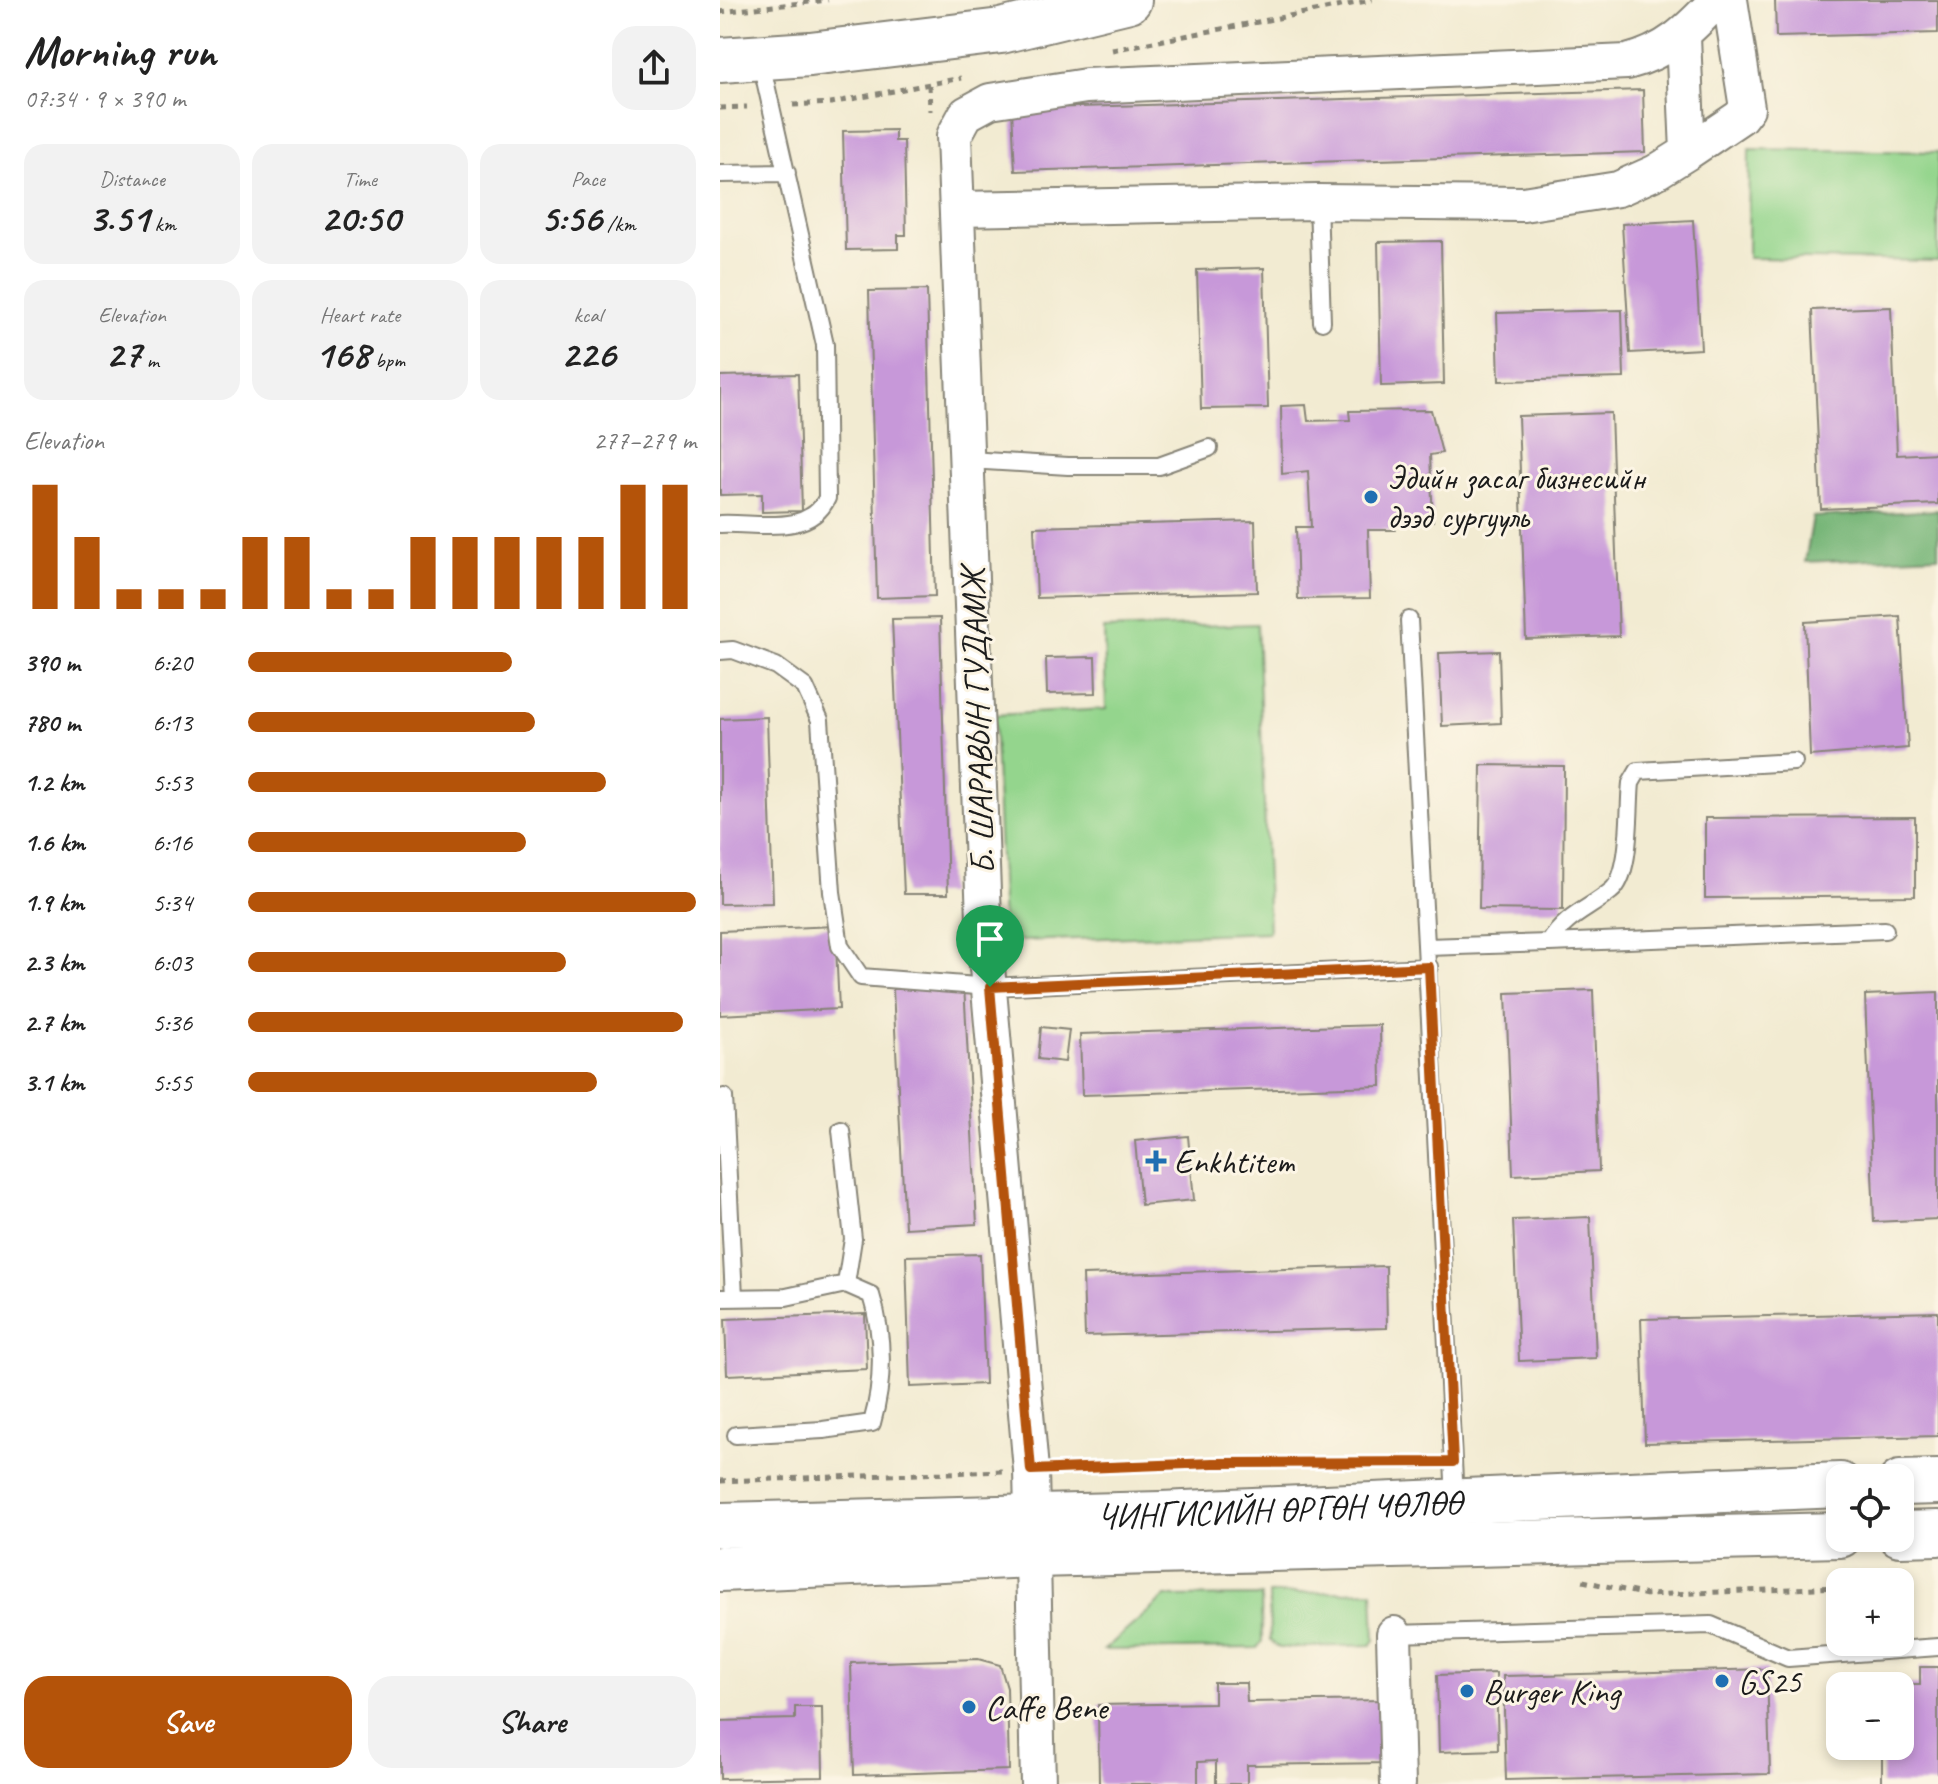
<!DOCTYPE html>
<html lang="en">
<head>
<meta charset="utf-8">
<style>
  :root { --surface:#fff; --page:#f2f2f2; --text:#222; --muted:#767676; --accent:#b45309 }
  body { margin:0; font-family:Caveat,sans-serif; background:var(--page); color:var(--text); height:100vh; display:flex; flex-direction:column; font-size:30px; white-space:nowrap }
  * { box-sizing:border-box; margin:0 }
  p { font-size:26px; color:var(--muted) }
  .icon { flex:none; width:44px; height:44px; fill:none; stroke:currentColor; stroke-width:2; stroke-linecap:round; stroke-linejoin:round }
  .map { position:relative; flex:1; overflow:hidden }
  .details { display:flex; flex-direction:column; background:var(--surface); width:720px }
  .details>* { flex:none }
  .tools { position:absolute; left:1106px; top:1464px; display:grid; gap:16px }
  .tools a { display:grid; place-items:center; width:88px; height:88px; border-radius:16px; background:var(--surface); box-shadow:0 4px 12px #0003; font-size:40px }
  .pin { position:absolute; display:grid; place-items:center; width:68px; height:68px; color:#fff; margin:-82px -34px; border-radius:50% 50% 50% 0; rotate:-45deg; box-shadow:0 0 8px #0007 }
  .pin .icon { rotate:45deg }
  .round { display:grid; place-items:center; flex:none; width:84px; height:84px; border-radius:24px; background:var(--page) }
  .summary { display:flex; align-items:center; justify-content:space-between; height:136px; padding:0 24px }
  h1 { font-size:44px; font-weight:600; line-height:60px }
  .metrics { display:grid; grid-template-columns:repeat(3,1fr); gap:12px; height:136px; padding:8px 24px }
  .metrics div { display:grid; align-content:center; border-radius:20px; background:var(--page); text-align:center }
  .metrics b { font-size:40px; font-weight:600 }
  .metrics small { font-size:22px; font-weight:400 }
  .metrics p { font-size:22px }
  .chart { height:224px; padding:16px 24px }
  .chart p { display:flex; justify-content:space-between }
  .chart svg { width:100%; height:144px; margin-top:8px; stroke:var(--accent); stroke-width:6 }
  .primary-button { display:flex; gap:16px; margin-top:auto; padding:16px 24px }
  .primary-button a { flex:1; height:92px; border-radius:24px; background:var(--accent); color:#fff; font-size:32px; font-weight:600; line-height:92px; text-align:center }
  .primary-button a+a { background:var(--page); color:var(--text) }
  ul { padding:0 24px; list-style:none; font-size:26px }
  li { display:grid; grid-template-columns:128px 96px 1fr; align-items:center; height:60px }
  li i { height:20px; border-radius:10px; background:var(--accent) }
  main { display:flex; flex:1; min-height:0 }
  .map>svg:first-child { display:block }
  .green { fill:#94d58d; stroke:#587854; stroke-width:2 }
  .forest { fill:#77b678; stroke:#4a694a; stroke-width:2 }
  .building { fill:#c798d9 }
  .lines { fill:none; stroke-linecap:round; stroke-linejoin:round }
  .service-casing { stroke:#878477; stroke-width:20 }
  .minor-casing { stroke:#878477; stroke-width:38 }
  .secondary-casing { stroke:#878477; stroke-width:48 }
  .trunk-casing { stroke:#878477; stroke-width:48 }
  .path { stroke:#878477; stroke-width:5; stroke-dasharray:6 6; stroke-linecap:butt }
  .service { stroke:#fff; stroke-width:16 }
  .minor { stroke:#fff; stroke-width:34 }
  .secondary { stroke:#fff; stroke-width:44 }
  .trunk { stroke:#fff; stroke-width:44 }
  .route-casing { stroke:#fff; stroke-width:16 }
  .route { stroke:#b45309; stroke-width:10 }
  .poi-dot { fill:#1f6fb2; stroke:#fcf5e5; stroke-width:3 }
  .labels { text-anchor:middle; stroke-width:6; stroke-linejoin:round; paint-order:stroke }
  .poi-label { font-size:34px; fill:#1c1c1c; stroke:#fcf5e5; text-anchor:start }
  .street-label { font-size:34px; fill:#1c1c1c; stroke:#fcf5e5 }
</style>
</head>
<body>
<main>
<section class="details">
<div class="summary"><div><h1>Morning run</h1><p>07:34 · 9 × 390 m</p></div><a class="round"><svg class="icon" aria-label="share" viewBox="0 0 24 24"><path d="M12 15V3M7 8l5-5 5 5M5 13v7h14v-7"/></svg></a></div>
<div class="metrics">
<div><p>Distance</p><b>3.51<small> km</small></b></div>
<div><p>Time</p><b>20:50</b></div>
<div><p>Pace</p><b>5:56<small> /km</small></b></div>
</div>
<div class="metrics">
<div><p>Elevation</p><b>27<small> m</small></b></div>
<div><p>Heart rate</p><b>168<small> bpm</small></b></div>
<div><p>kcal</p><b>226</b></div>
</div>
<div class="chart"><p><span>Elevation</span>277–279 m</p>
<svg viewBox="0 0 160 44" preserveAspectRatio="none"><path d="M5 44V6M15 44V22M25 44V38M35 44V38M45 44V38M55 44V22M65 44V22M75 44V38M85 44V38M95 44V22M105 44V22M115 44V22M125 44V22M135 44V22M145 44V6M155 44V6"/></svg>
</div>
<ul>
<li><b>390 m</b>6:20<i style="width:59%"></i></li>
<li><b>780 m</b>6:13<i style="width:64%"></i></li>
<li><b>1.2 km</b>5:53<i style="width:80%"></i></li>
<li><b>1.6 km</b>6:16<i style="width:62%"></i></li>
<li><b>1.9 km</b>5:34<i style="width:100%"></i></li>
<li><b>2.3 km</b>6:03<i style="width:71%"></i></li>
<li><b>2.7 km</b>5:36<i style="width:97%"></i></li>
<li><b>3.1 km</b>5:55<i style="width:78%"></i></li>
</ul>
<div class="primary-button"><a>Save</a><a>Share</a></div>
</section>
<div class="map">
<svg width="1218" height="1784" viewBox="0 0 1218 1784">
  <rect width="100%" height="100%" fill="#fcf5e5"/>
  <filter id="ink" filterUnits="userSpaceOnUse"><feTurbulence type="fractalNoise" baseFrequency=".0125" numOctaves="2"/><feDisplacementMap in="SourceGraphic" scale="16" xChannelSelector="R" yChannelSelector="G"/><feConvolveMatrix kernelMatrix="1 2 1 2 8 2 1 2 1" color-interpolation-filters="sRGB"/></filter>
  <filter id="wash" filterUnits="userSpaceOnUse"><feTurbulence type="fractalNoise" baseFrequency=".006" numOctaves="4" result="noise"/><feDisplacementMap in="SourceGraphic" scale="32" xChannelSelector="R" yChannelSelector="G"/><feGaussianBlur stdDeviation="1.8" result="paint"/><feColorMatrix in="noise" values="0 0 0 0 0 0 0 0 0 0 0 0 0 0 0 0 0 1.4 0 .05"/><feComposite in="paint" operator="in"/></filter>
  <g filter="url(#wash)">
    <rect width="100%" height="100%" fill="#f2ebd2"/>
    <path class="green" d="M1029,149L1218,152V261L1028,258Z
      M537,624L549,932L301,941L283,927L274,715L386,709L384,629Z
      M653,1591L655,1640L651,1645L559,1648L550,1640L549,1594Z
      M541,1596L542,1641L537,1648L384,1650L445,1597Z"/>
    <path class="forest" d="M1218,510V556L1085,562L1093,517Z"/>
    <g id="blocks">
      <path class="building" d="M1055,0H1218V33L1056,37Z
        M923,90L925,152L295,171L292,109Z
        M175,130V141H184L186,235H178V249L126,250L123,131Z
        M973,220L981,349L910,353L902,224Z
        M721,241L724,384L661,386L658,242Z
        M544,268L548,408L481,409L477,270Z
        M207,290L215,596L157,598L149,291Z
        M1171,307L1177,455L1218,453V504L1101,509L1092,310Z
        M902,310L904,378L779,381L777,313Z
        M78,374L82,511L42,512V494L0,495V376Z
        M586,405L588,421L630,420L629,411L711,410L722,453L710,455L713,521L676,522L675,530H648L650,598L578,599L576,527H591L588,471L562,474L561,406Z
        M891,413L899,636L806,639L798,416Z
        M535,521L537,592L317,598L314,527Z
        M1180,616L1188,748L1090,756L1085,622Z
        M220,618L228,894H184L172,619Z
        M779,651L781,723L722,726L719,653Z
        M375,657L376,693L327,694L326,658Z
        M47,717L53,903L0,904V719Z
        M761,765L844,766L843,910L759,909Z
        M1195,817V896L985,898V818Z
        M115,926L119,1009L0,1015V931Z
        M244,985L257,1224L185,1228L173,989Z
        M873,990L879,1171L793,1175L786,993Z
        M1218,992V1219L1154,1222L1145,995Z
        M660,1025L661,1086L362,1095L360,1034Z
        M321,1027L349,1030L345,1062L318,1059Z
        M468,1136L474,1200L421,1205L415,1141Z
        M870,1217L876,1358L799,1361L793,1220Z
        M260,1254L265,1384L190,1387L186,1256Z
        M666,1266L667,1328L365,1336L363,1275Z
        M1218,1312V1436L925,1443L921,1319Z
        M145,1314L147,1369L7,1375L5,1319Z
        M258,1659L280,1665L287,1688L289,1770L134,1775L131,1663Z
        M1200,1667H1218V1784H1162V1746H1180V1684H1200Z
        M1047,1669L1050,1774L786,1780L783,1676Z
        M776,1673L778,1750L719,1752L717,1675Z
        M494,1683H526L527,1702L670,1700L672,1763L527,1765V1784H496V1761L478,1762V1784H379L378,1705L494,1703Z
        M75,1707H102L103,1777L0,1779V1721L75,1719Z"/>
    </g>
  </g>
  <g filter="url(#ink)">
    <use href="#blocks" fill-opacity="0" stroke="#878477" stroke-width="2"/>
    <g class="lines">
      <g class="service-casing">
        <path id="service" d="M0,174L67,173
          M598,202L602,322
          M248,460L348,466H439L489,448
          M0,524C36,522 89,537 107,498L105,345L40,58
          M689,620L735,1499
          M0,651L13,650L56,666L85,687L100,720L112,892L120,946L141,977L270,987L709,967
          M829,943L1165,930
          M707,947L829,943C847,915 866,911 891,891C912,875 908,809 911,783L918,771L1074,762
          M4,1097L14,1297
          M0,1298L66,1297L126,1284L133,1239L121,1130
          M16,1435L103,1430L152,1423C164,1382 164,1336 151,1295L126,1284
          M674,1634L991,1625L1068,1658L1218,1647"/>
      </g>
      <g class="minor-casing">
        <path id="minor" d="M968,152L1020,117L1027,108L1010,0
          M237,209L598,202L803,204L898,189L936,172L968,152L963,37
          M674,1634L678,1784
          M318,1784L311,1470L265,944L234,136L246,114L270,101L366,86L907,62C947,52 969,30 997,0"/>
      </g>
      <g class="secondary-casing">
        <path id="secondary" d="M0,60L90,54L281,31L409,0"/>
      </g>
      <g class="trunk-casing">
        <g id="trunk">
          <path d="M1180,1483L1218,1482"/>
          <path id="s1" d="M0,1525L441,1514L1120,1485"/>
          <path d="M1180,1534L1218,1533"/>
          <path d="M0,1569L314,1555L1120,1535"/>
        </g>
      </g>
      <path class="path" d="M0,12L108,0
        M392,50L652,0
        M209,85L210,111
        M73,105L111,103L241,78
        M0,108L27,107
        M343,1469L493,1463L701,1462
        M0,1481L282,1471
        M863,1581L927,1595L1120,1587
        M1147,1582L1181,1573"/>
      <use href="#service" class="service"/>
      <use href="#minor" class="minor"/>
      <use href="#secondary" class="secondary"/>
      <use href="#trunk" class="trunk"/>
    </g>
  </g>
  <g class="lines" filter="url(#ink)">
    <g class="route-casing">
      <path id="route" d="M709,967L733,1462L493,1463L311,1470L270,987Z"/>
    </g>
    <use href="#route" class="route"/>
  </g>
  <g class="poi-dot">
    <circle cx="651" cy="497" r="8"/>
    <path d="M432 1149h8v8h8v8h-8v8h-8v-8h-8v-8h8z"/>
    <circle cx="1002" cy="1681" r="8"/>
    <circle cx="747" cy="1691" r="8"/>
    <circle cx="249" cy="1707" r="8"/>
  </g>
  <g class="labels">
    <g class="poi-label">
      <text x="667" y="489">Эдийн засаг бизнесийн<tspan x="667" dy="39">дээд сургууль</tspan></text>
      <text x="454" y="1173">Enkhtitem</text>
      <text x="1018" y="1693">GS25</text>
      <text x="763" y="1703">Burger King</text>
      <text x="265" y="1719">Caffe Bene</text>
    </g>
    <g class="street-label">
      <text transform="translate(257 721) rotate(-92)" y="12">Б. ШАРАВЫН ГУДАМЖ</text>
      <text dy="12" stroke="none"><textPath href="#s1" startOffset="560">ЧИНГИСИЙН ӨРГӨН ЧӨЛӨӨ</textPath></text>
    </g>
  </g>
</svg>
<div class="tools">
<a><svg class="icon" aria-label="locate" viewBox="0 0 24 24"><circle cx="12" cy="12" r="6"/><path d="M12 2v4M12 18v4M2 12h4M18 12h4"/></svg></a>
<a>+</a>
<a>−</a>
</div>
<div class="pin" style="left:270px;top:987px;background:#1e9e55"><svg class="icon" aria-label="arrive" viewBox="0 0 24 24"><path d="M6 21V4h12l-3 4 3 4H6"/></svg></div>
</div>
</main>
</body>
</html>
